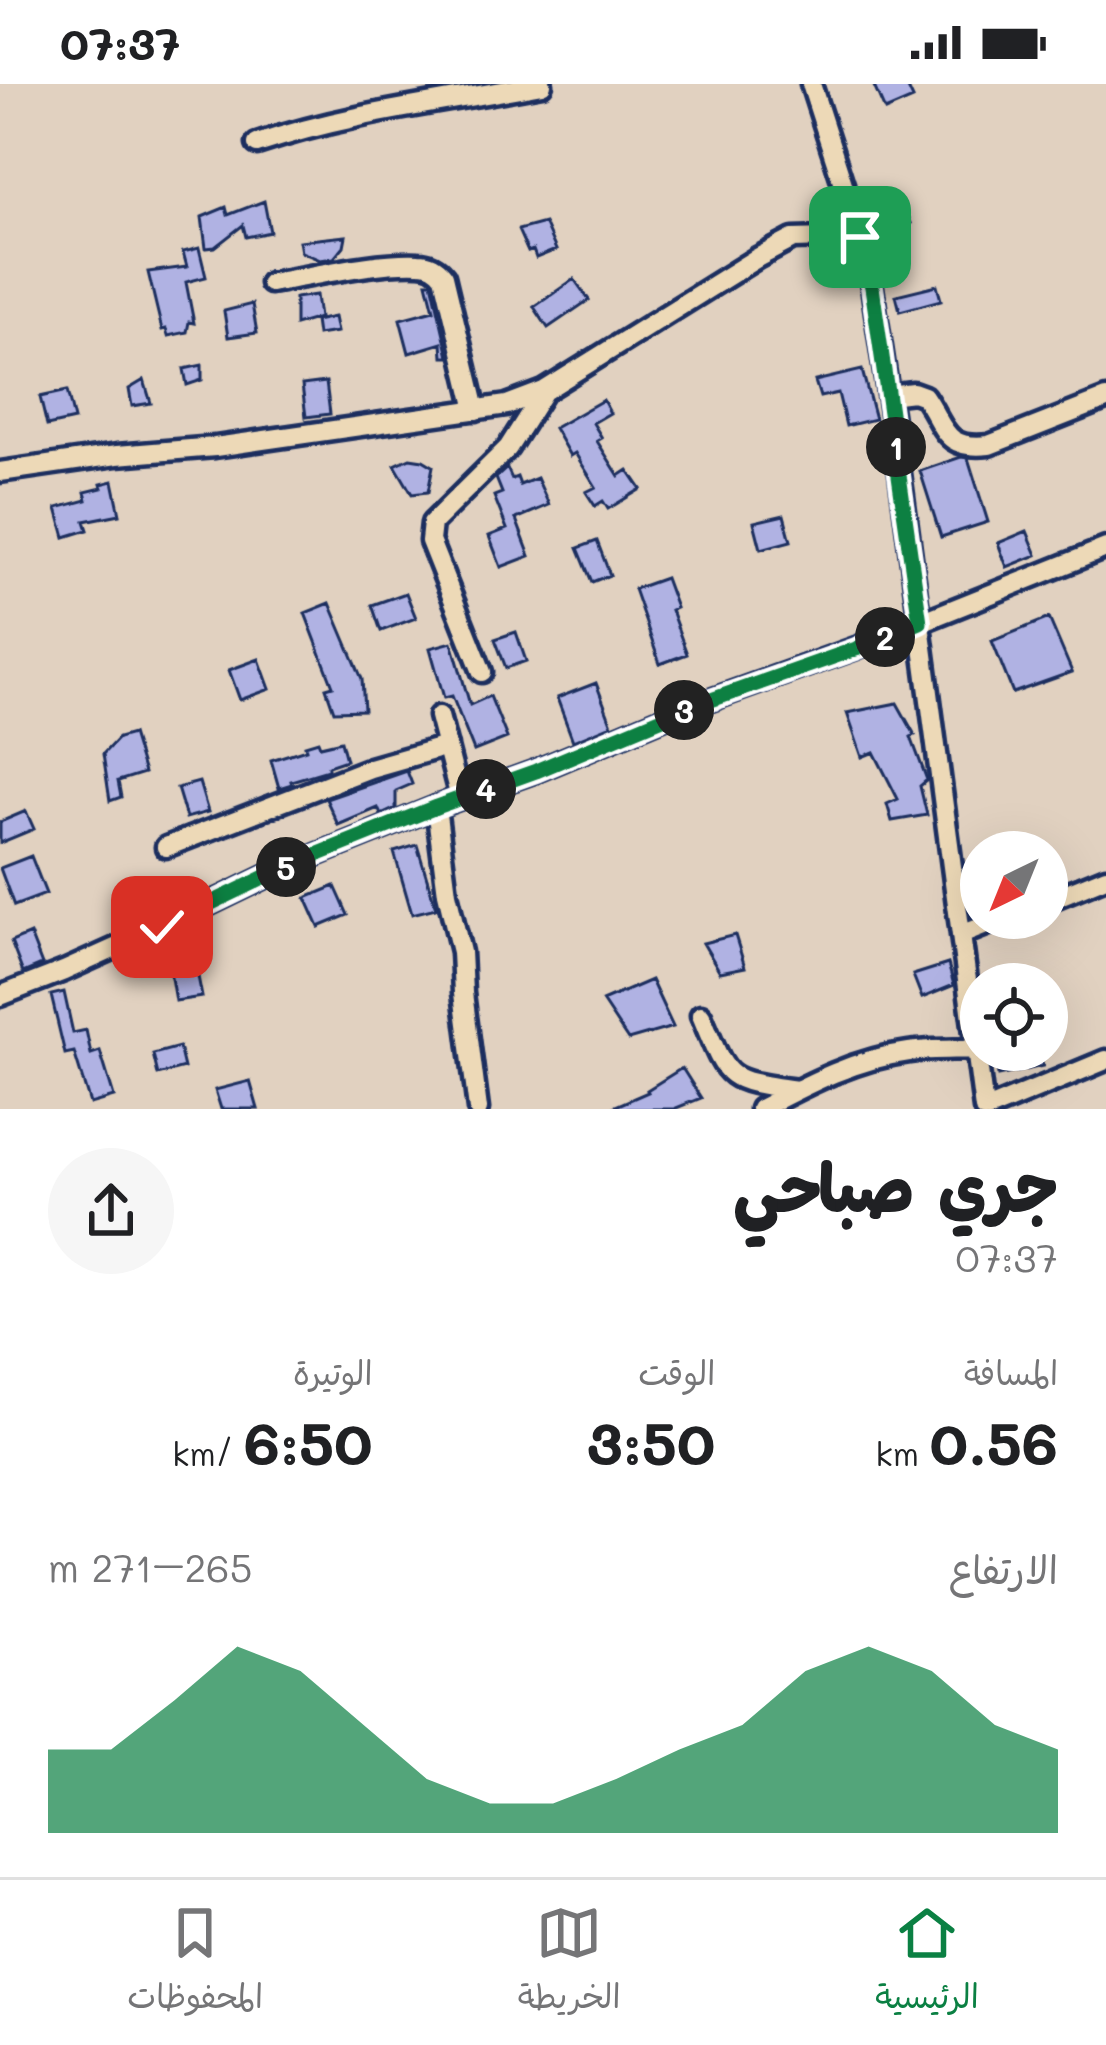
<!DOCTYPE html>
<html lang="ar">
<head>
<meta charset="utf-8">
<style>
  :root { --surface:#fff; --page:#f6f6f6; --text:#202124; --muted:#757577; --line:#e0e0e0; --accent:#0b8043 }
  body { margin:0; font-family:Mali,"Playpen Sans Arabic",sans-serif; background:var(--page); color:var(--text); direction:rtl; height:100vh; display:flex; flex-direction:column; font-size:45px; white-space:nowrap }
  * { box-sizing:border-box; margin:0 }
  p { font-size:39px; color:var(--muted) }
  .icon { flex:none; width:66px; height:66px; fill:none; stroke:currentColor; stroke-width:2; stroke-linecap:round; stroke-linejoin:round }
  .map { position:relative; height:1025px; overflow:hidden; direction:ltr }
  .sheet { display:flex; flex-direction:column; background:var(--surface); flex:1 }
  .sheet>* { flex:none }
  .needle { width:78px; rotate:223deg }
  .buttons { position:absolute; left:960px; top:747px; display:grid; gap:24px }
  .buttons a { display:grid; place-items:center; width:108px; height:108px; border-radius:50%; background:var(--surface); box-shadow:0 12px 48px #0002; font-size:60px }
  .pin { position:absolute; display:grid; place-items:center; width:102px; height:102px; color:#fff; margin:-51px; border-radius:24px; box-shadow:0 6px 18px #0006 }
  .km { position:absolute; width:60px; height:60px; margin:-30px; border-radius:50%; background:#222; color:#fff; font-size:33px; line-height:60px; text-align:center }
  .round { display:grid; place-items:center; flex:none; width:126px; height:126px; border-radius:63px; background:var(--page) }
  .overview { display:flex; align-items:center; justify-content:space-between; height:204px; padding:0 48px }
  h1 { font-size:66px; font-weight:800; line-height:90px }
  .metrics { display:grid; grid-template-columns:repeat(3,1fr); gap:18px; height:204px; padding:12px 48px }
  .metrics div { display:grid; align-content:center }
  .metrics b { font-size:60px; font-weight:800 }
  .metrics small { font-size:33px; font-weight:400 }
  .metrics p { font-size:33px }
  .chart { height:336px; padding:24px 48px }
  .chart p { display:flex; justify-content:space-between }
  .chart svg { width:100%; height:216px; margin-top:12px; fill:var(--accent); opacity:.7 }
  .status { display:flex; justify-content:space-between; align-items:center; height:84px; padding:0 60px; background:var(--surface); direction:ltr }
  .status svg { height:33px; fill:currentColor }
  .tabs { display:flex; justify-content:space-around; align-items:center; height:168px; border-top:3px solid var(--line); background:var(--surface); font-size:33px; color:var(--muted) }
  .tabs a { display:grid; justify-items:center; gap:6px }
  .tabs .active { color:var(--accent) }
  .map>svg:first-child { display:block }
  .building { fill:#b0b2e3; stroke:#1b2f5e; stroke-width:3 }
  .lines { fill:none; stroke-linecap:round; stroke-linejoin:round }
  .street-casing { stroke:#1b2f5e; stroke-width:27 }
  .street { stroke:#edd9b7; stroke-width:18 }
  .route-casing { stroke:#fff; stroke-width:24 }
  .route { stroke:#0b8043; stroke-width:15 }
</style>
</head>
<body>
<div class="status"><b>07:37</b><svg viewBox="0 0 49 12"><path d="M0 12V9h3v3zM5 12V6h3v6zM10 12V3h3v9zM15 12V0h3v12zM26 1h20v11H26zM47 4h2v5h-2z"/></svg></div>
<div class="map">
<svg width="1106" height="1025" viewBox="0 0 1106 1025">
  <rect width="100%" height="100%" fill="#e1d1c0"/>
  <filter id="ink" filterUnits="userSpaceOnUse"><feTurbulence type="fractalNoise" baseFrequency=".00833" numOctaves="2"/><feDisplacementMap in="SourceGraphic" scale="24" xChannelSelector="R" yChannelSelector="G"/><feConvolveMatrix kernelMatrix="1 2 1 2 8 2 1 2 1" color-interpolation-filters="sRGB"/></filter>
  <g filter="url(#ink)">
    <path class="building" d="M873,0H906L913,15L885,27Z
      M264,117L270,148L246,153L243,141L215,163L206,164L202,133L226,123L228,131Z
      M905,124L911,139L883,149L878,134Z
      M544,139L556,166L536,174L533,166L528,168L518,146Z
      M346,152L344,162L334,174L320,176L301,168L299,157Z
      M199,164L206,193L186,198L194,239L189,238L187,248L168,252L166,245L162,246L148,188L187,183L183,168Z
      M574,195L589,216L548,244L534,223Z
      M427,198H432L449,273H443L442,259L409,269L400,235L434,226Z
      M937,201L941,216L900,227L896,211Z
      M316,211L319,234L295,241V214Z
      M252,220L257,249L228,253L224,227Z
      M334,233L337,248L317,251L315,237Z
      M202,281V296L187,301L184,285Z
      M862,286L875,335L846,342L838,309L820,313L815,297Z
      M144,296L151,319L132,322L129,305Z
      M326,298L330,330L306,333L302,301Z
      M67,307L74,336L47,342L40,313Z
      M603,316L610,329L593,339L602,354L597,357L619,392L628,386L641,405L608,425L603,417L595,422L586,408L596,403L575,369L570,372L554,344Z
      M961,373L968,374L988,438L941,453L920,387Z
      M410,374L423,376L433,382L428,408L412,410L395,381Z
      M507,384L512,395L517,393L520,401L537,394L549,421L516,435L530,472L501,483L489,452L507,445L494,412L502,409L496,394Z
      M113,397L120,430L85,437L88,446L65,453L57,424L87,416L85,408L102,404L101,400Z
      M784,431L791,457L761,465L754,438Z
      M1027,447L1037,471L1007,483L998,459Z
      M597,457L610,491L592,498L578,464Z
      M665,494L676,524L671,526L687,570L660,580L634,505Z
      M406,509L416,534L381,547L372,521Z
      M330,519L362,595L364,626L334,627L326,604L333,602L305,529Z
      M1049,534L1072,588L1013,609L992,557Z
      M516,548L526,577L506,584L495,555Z
      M452,558L470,621L490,612L507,654L474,667L452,612L444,614L430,564Z
      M259,575L270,605L240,616L229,586Z
      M596,599L612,641L573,657L557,614Z
      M897,619L915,651L911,653L927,696L920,702L927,731L892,737L887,720L898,715L874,668L862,673L847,629Z
      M132,650L144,689L118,697L121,713L110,717L103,670L118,654Z
      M318,657L320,662L341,657L346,676L328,682V686L291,697L292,700L279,704L271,676L306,665L305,661Z
      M407,687L412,700L396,707V724L381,731L378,724L338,741L326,715Z
      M199,698L208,728L186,734L177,704Z
      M26,727L34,745L0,759V738Z
      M417,761L436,824L412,830L394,768Z
      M31,772L46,810L14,822L0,784Z
      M335,802L348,831L319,843L306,814Z
      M30,850L42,881L23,889L11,858Z
      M735,851L745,883L720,888L703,859Z
      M195,877L202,913L175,917L169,882Z
      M948,880L954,901L922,914L913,891Z
      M651,896L673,943L628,956L602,917Z
      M64,908L73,949L86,946L91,970L100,967L114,1013L90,1020L74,968L65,970L51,911Z
      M179,963L184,984L158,991L153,970Z
      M995,966H1037L1043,982L998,992Z
      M682,984L701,1014L674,1025H609L648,1008L647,1006Z
      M250,997L258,1025H221L215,1006Z"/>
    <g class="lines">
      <g class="street-casing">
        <path id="street" d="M811,0L860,153L872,203L900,389L984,1025
          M257,60C348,29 447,18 542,0
          M270,199C315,192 374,177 419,179C430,179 437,183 444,192L476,326
          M888,311L913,308L924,312C946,344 943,366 989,361L1106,315
          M0,388L117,371L215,363L507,321L544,307L757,174L793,155L860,153
          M482,588L430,457L432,439L508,364L544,307
          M439,632L460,714
          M436,723L447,809L461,868L463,909L478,1025
          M166,763L370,684L447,662
          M1047,817L1106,793
          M961,851L1004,834
          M0,912L64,887L162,843L284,784L436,723L536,687L677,628L856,564L1106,464
          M701,931C729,998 723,995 796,1006
          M760,1025C808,1000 855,975 909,968C931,965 954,966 976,965
          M988,1025L1106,976"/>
      </g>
      <use href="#street" class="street"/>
    </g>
  </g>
  <g class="lines" filter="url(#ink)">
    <g class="route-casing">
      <path id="route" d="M162,843L284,784L436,723L536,687L677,628L856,565L920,538L872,203L860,153"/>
    </g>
    <use href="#route" class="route"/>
  </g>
</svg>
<div class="buttons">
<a><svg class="needle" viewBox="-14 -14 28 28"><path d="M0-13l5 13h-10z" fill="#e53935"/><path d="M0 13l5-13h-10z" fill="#757577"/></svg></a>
<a><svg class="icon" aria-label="locate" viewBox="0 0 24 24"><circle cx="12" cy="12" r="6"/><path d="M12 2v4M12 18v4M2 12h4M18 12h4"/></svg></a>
</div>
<div class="pin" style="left:860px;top:153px;background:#1e9e55"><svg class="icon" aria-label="arrive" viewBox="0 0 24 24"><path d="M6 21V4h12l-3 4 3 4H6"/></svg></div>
<div class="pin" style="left:162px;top:843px;background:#d93025"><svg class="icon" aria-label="check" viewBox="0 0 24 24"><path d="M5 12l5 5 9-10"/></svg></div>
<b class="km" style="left:896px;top:363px">1</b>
<b class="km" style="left:885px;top:553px">2</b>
<b class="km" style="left:684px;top:626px">3</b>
<b class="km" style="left:486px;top:705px">4</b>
<b class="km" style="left:286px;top:783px">5</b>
</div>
<section class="sheet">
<div class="overview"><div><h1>جري صباحي</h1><p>07:37</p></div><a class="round"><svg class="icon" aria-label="share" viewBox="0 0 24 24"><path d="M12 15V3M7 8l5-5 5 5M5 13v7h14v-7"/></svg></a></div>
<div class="metrics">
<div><p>المسافة</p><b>0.56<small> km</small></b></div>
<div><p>الوقت</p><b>3:50</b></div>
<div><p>الوتيرة</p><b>6:50<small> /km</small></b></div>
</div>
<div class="chart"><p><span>الارتفاع</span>265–271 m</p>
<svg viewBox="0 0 160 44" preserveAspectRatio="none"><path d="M0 44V27L10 27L20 17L30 6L40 11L50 22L60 33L70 38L80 38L90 33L100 27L110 22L120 11L130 6L140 11L150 22L160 27V44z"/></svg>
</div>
</section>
<nav class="tabs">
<a class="active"><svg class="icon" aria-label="home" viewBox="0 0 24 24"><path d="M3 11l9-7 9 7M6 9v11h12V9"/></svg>الرئيسية</a>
<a><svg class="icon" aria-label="map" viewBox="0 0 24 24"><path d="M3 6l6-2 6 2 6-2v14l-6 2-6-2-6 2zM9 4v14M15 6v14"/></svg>الخريطة</a>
<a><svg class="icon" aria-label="saved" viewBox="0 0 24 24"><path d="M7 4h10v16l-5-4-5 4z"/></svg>المحفوظات</a>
</nav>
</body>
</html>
